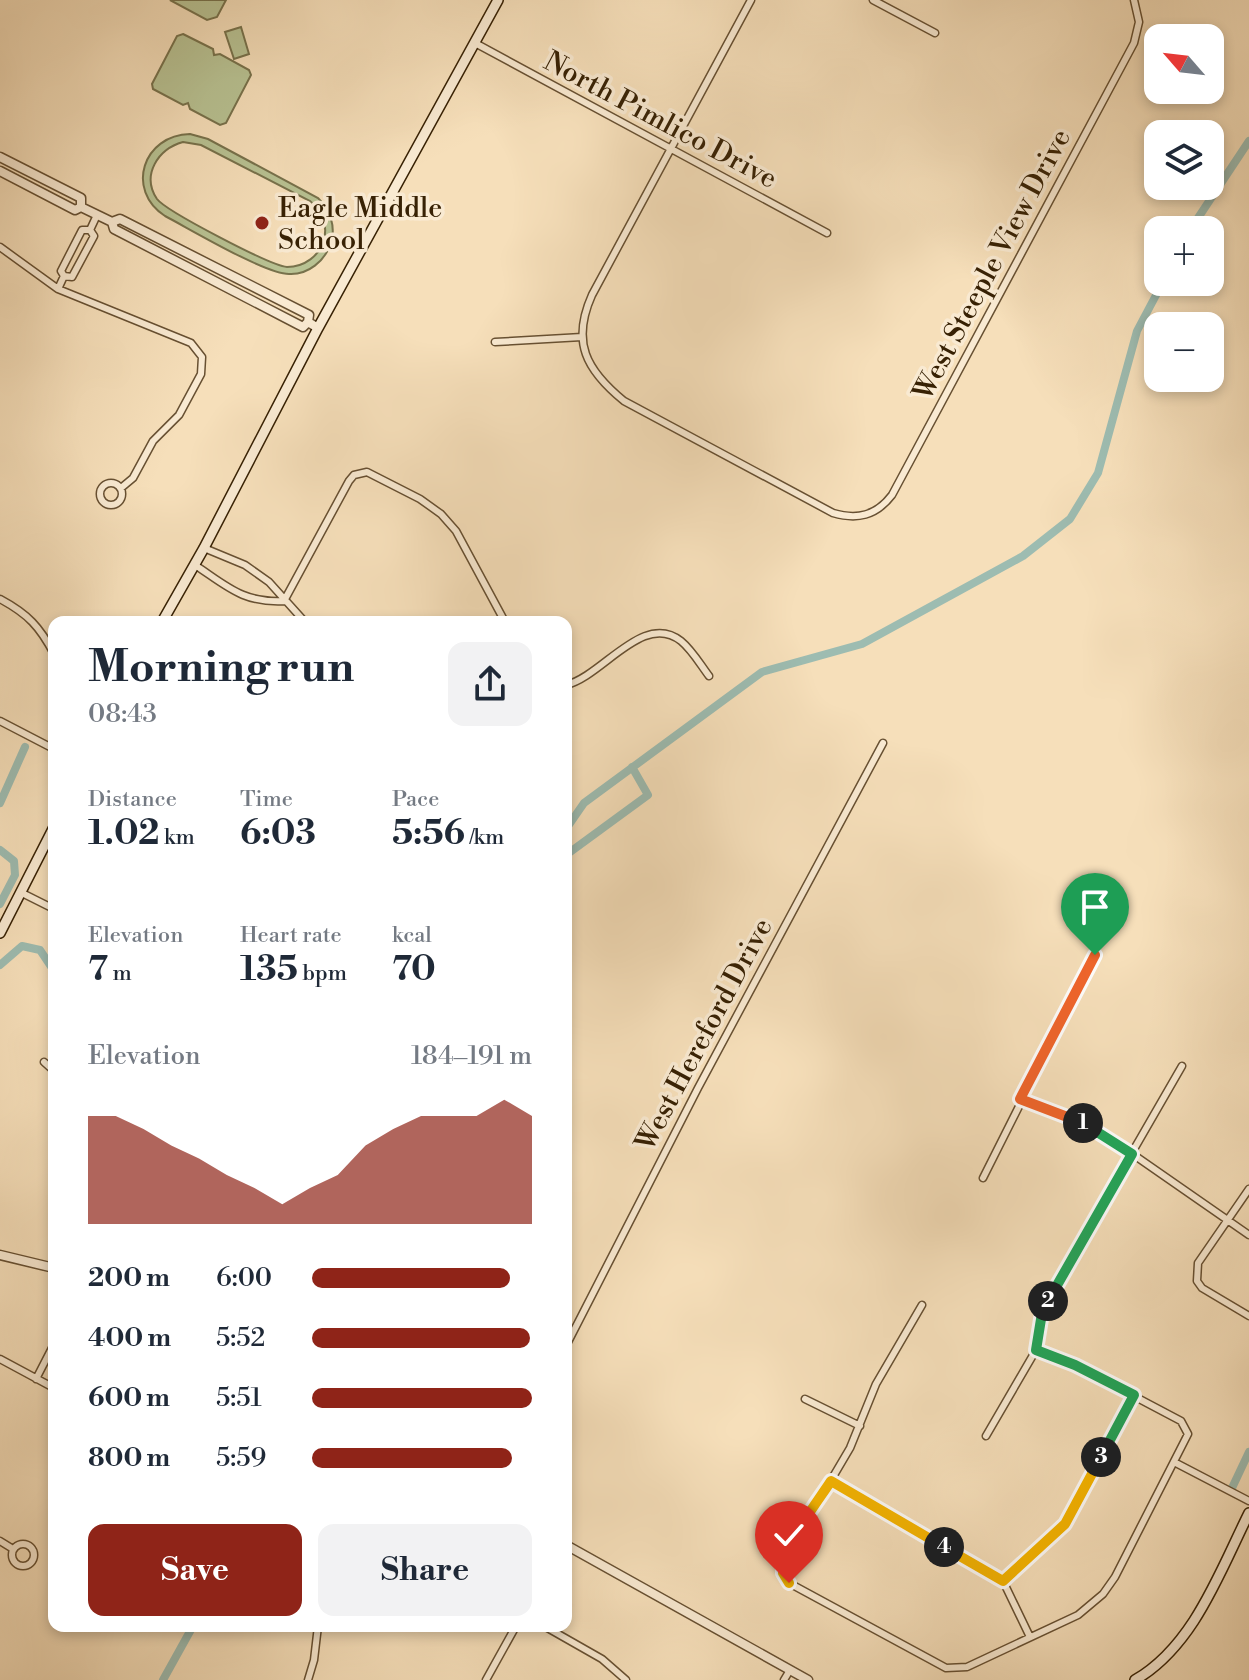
<!DOCTYPE html>
<html lang="en">
<head>
<meta charset="utf-8">
<style>
  :root { --surface:#fff; --page:#f2f2f3; --text:#1f2937; --muted:#747a83; --accent:#8f2418 }
  body { margin:0; font-family:"Libre Bodoni",serif; background:var(--page); color:var(--text); height:100vh; display:flex; flex-direction:column; font-size:30px; white-space:nowrap }
  * { box-sizing:border-box; margin:0 }
  p { font-size:26px; color:var(--muted) }
  .icon { flex:none; width:44px; height:44px; fill:none; stroke:currentColor; stroke-width:2; stroke-linecap:round; stroke-linejoin:round }
  .map { position:relative; flex:1; overflow:hidden }
  .details { position:absolute; left:48px; top:616px; width:524px; height:1016px; display:flex; flex-direction:column; background:var(--surface); border-radius:16px; box-shadow:0 4px 12px #0003 }
  .details>* { flex:none }
  .needle { width:52px; rotate:298deg }
  .buttons { position:absolute; left:1144px; top:24px; display:grid; gap:16px }
  .buttons a { display:grid; place-items:center; width:80px; height:80px; border-radius:16px; background:var(--surface); box-shadow:0 4px 12px #0003; font-size:40px }
  .pin { position:absolute; display:grid; place-items:center; width:68px; height:68px; color:#fff; margin:-82px -34px; border-radius:50% 50% 50% 0; rotate:-45deg; box-shadow:0 0 8px #0007 }
  .pin .icon { rotate:45deg }
  .km { position:absolute; width:40px; height:40px; margin:-20px; border-radius:50%; background:#222; color:#fff; font-size:22px; line-height:40px; text-align:center }
  .round { display:grid; place-items:center; flex:none; width:84px; height:84px; border-radius:16px; background:var(--page) }
  .summary { display:flex; align-items:center; justify-content:space-between; height:136px; padding:0 40px }
  h1 { font-size:44px; font-weight:700; line-height:60px }
  .metrics { display:grid; grid-template-columns:repeat(3,1fr); gap:12px; height:136px; padding:8px 40px }
  .metrics div { display:grid; align-content:center }
  .metrics b { font-size:34px; font-weight:700 }
  .metrics small { font-size:22px; font-weight:400 }
  .metrics p { font-size:22px }
  .chart { height:224px; padding:16px 40px }
  .chart p { display:flex; justify-content:space-between }
  .chart svg { width:100%; height:144px; margin-top:8px; fill:var(--accent); opacity:.7 }
  .cta { display:flex; gap:16px; margin-top:auto; padding:16px 40px }
  .cta a { flex:1; height:92px; border-radius:16px; background:var(--accent); color:#fff; font-size:32px; font-weight:700; line-height:92px; text-align:center }
  .cta a+a { background:var(--page); color:var(--text) }
  ul { padding:0 40px; list-style:none; font-size:26px }
  li { display:grid; grid-template-columns:128px 96px 1fr; align-items:center; height:60px }
  li i { height:20px; border-radius:10px; background:var(--accent) }
  .map>svg:first-child { display:block }
  .pitch { fill:#b8c293; stroke:#78724c; stroke-width:2; fill-rule:evenodd }
  .lines { fill:none; stroke-linecap:round; stroke-linejoin:round }
  .canal { stroke:#9dbcb1; stroke-width:8 }
  .minor-casing { stroke:#675032; stroke-width:9 }
  .tertiary-casing { stroke:#675032; stroke-width:11 }
  .secondary-casing { stroke:#372104; stroke-width:12 }
  .minor { stroke:#f9ead2; stroke-width:6 }
  .tertiary { stroke:#f9ead2; stroke-width:8 }
  .secondary { stroke:#f9ead2; stroke-width:9 }
  .split-1-casing { stroke:#fff; stroke-width:16 }
  .split-2-casing { stroke:#fff; stroke-width:16 }
  .split-3-casing { stroke:#fff; stroke-width:16 }
  .split-4-casing { stroke:#fff; stroke-width:16 }
  .split-5-casing { stroke:#fff; stroke-width:16 }
  .split-1 { stroke:#f0652b; stroke-width:10 }
  .split-2 { stroke:#22a559; stroke-width:10 }
  .split-3 { stroke:#22a559; stroke-width:10 }
  .split-4 { stroke:#f5b400; stroke-width:10 }
  .split-5 { stroke:#f5b400; stroke-width:10 }
  .poi-dot { fill:#8f2418; stroke:#f9ead2; stroke-width:3 }
  .labels { text-anchor:middle; stroke-width:7; stroke-linejoin:round; paint-order:stroke }
  .street-label { font-size:28px; fill:#372104; stroke:#f9ead2 }
  .poi-label { font-size:28px; fill:#372104; stroke:#f9ead2; text-anchor:start }
</style>
</head>
<body>
<div class="map">
<svg width="1249" height="1680" viewBox="0 0 1249 1680">
  <rect width="100%" height="100%" fill="#f6dfba"/>
  <filter id="stains"><feTurbulence type="fractalNoise" baseFrequency=".0025" numOctaves="4"/><feColorMatrix values="0 0 0 0 .2 0 0 0 0 .09 0 0 0 0 .02 0 0 0 .5 -.17"/></filter>
  <radialGradient id="worn" r=".72"><stop offset=".6" stop-color="#630" stop-opacity="0"/><stop offset="1" stop-color="#630" stop-opacity=".3"/></radialGradient>
  <path class="pitch" d="M170,0H226L217,17L207,20Z
    M241,27L249,54L234,59L225,32Z
    M183,34L213,49L214,55L220,54L249,70L251,75L226,123L220,125L190,109L188,103L183,105L153,89L152,84L177,36Z
    M190,134L208,139L318,198C330,210 336,226 331,243C325,261 308,275 289,274C265,274 190,229 165,216C125,190 143,135 190,134ZM183,142L201,145L310,201C321,211 328,224 324,239C320,256 304,267 287,267C271,266 166,211 157,199C141,175 158,149 183,142Z"/>
  <g class="lines">
    <path class="canal" d="M1190,230L1249,141
      M0,803L25,747
      M566,829L584,803L762,672L862,644L1023,556L1070,519L1098,473L1137,331L1163,282
      M0,850L14,861L15,875L0,904
      M566,855L648,795L632,767
      M0,965L22,946L40,950L54,971
      M1232,1488L1249,1452
      M163,1680L193,1626"/>
    <g class="minor-casing">
      <path id="minor" d="M751,0L592,295C571,342 586,370 624,401L833,513C857,520 876,516 892,495L1134,43L1139,22L1134,0
        M873,0L935,33
        M475,43L827,233
        M0,247L58,289L191,343L202,357L201,374L179,415L153,441L133,478L121,488
        M64,276L72,277L94,236L90,230
        M58,289L64,276L61,271L82,230H90L97,215
        M495,342L582,337
        M100 494a11 11 0 1 1 22 0a11 11 0 1 1-22 0Z
        M204,548L245,565L269,582L305,622
        M195,565C228,587 243,603 284,601
        M0,599C28,614 40,627 54,654
        M284,601L349,481L354,475L367,472L420,499L441,514L456,531L505,622
        M566,685C603,676 643,611 681,641C692,650 700,664 709,676
        M0,721L54,749
        M20,892L54,909
        M44,1062L54,1071
        M1020,1099L1065,1115L1108,1137L1249,1235
        M983,1178L1095,955
        M1249,1189L1198,1263L1197,1281L1202,1288L1249,1316
        M922,1305L876,1384L850,1448L784,1560L783,1573L789,1583L946,1668L967,1667L1078,1615L1103,1594L1115,1577L1188,1434L1181,1421L1075,1365L1036,1350
        M566,1346L698,1088L883,743
        M0,1359L54,1388
        M36,1379L54,1344
        M805,1399L860,1426
        M986,1436L1036,1350L1042,1313L1054,1288L1182,1066
        M1174,1462L1249,1501
        M831,1481L1003,1581L1030,1637
        M0,1541L13,1549
        M12 1555a11 11 0 1 1 22 0a11 11 0 1 1-22 0Z
        M1003,1581L1065,1524L1134,1395
        M544,1626L602,1659L626,1680
        M308,1680L314,1660L318,1626
        M486,1680L516,1626
        M784,1680L790,1670"/>
    </g>
    <g class="tertiary-casing">
      <path id="tertiary" d="M0,157L81,198V207
        M0,171L75,210L81,207
        M81,207L112,222
        M112,222L114,229L303,327L308,322L318,328
        M112,222L120,219L309,315L308,322
        M0,1255L54,1268
        M566,1545L808,1680"/>
    </g>
    <g class="secondary-casing">
      <path id="secondary" d="M162,622L204,548L318,328L498,0
        M0,933L54,827
        M1135,1680C1194,1646 1220,1571 1249,1513"/>
    </g>
    <use href="#minor" class="minor"/>
    <use href="#tertiary" class="tertiary"/>
    <use href="#secondary" class="secondary"/>
  </g>
  <g class="lines">
    <g class="split-1-casing">
      <path id="split-1" d="M1083,1123L1020,1099L1095,955"/>
    </g>
    <g class="split-2-casing">
      <path id="split-2" d="M1048,1301L1132,1154L1083,1123"/>
    </g>
    <g class="split-3-casing">
      <path id="split-3" d="M1048,1301L1042,1313L1036,1350L1075,1365L1134,1395L1101,1457"/>
    </g>
    <g class="split-4-casing">
      <path id="split-4" d="M944,1547L1003,1581L1065,1524L1101,1457"/>
    </g>
    <g class="split-5-casing">
      <path id="split-5" d="M789,1583L783,1573C782,1547 816,1504 831,1481L944,1547"/>
    </g>
    <use href="#split-1" class="split-1"/>
    <use href="#split-2" class="split-2"/>
    <use href="#split-3" class="split-3"/>
    <use href="#split-4" class="split-4"/>
    <use href="#split-5" class="split-5"/>
  </g>
  <circle class="poi-dot" cx="262" cy="223" r="8"/>
  <g class="labels">
    <g class="street-label">
      <text transform="translate(661 119) rotate(28)" y="10">North Pimlico Drive</text>
      <text transform="translate(991 264) rotate(-62)" y="10">West Steeple View Drive</text>
      <text transform="translate(703 1034) rotate(-62)" y="10">West Hereford Drive</text>
    </g>
    <g class="poi-label">
      <text x="278" y="217">Eagle Middle<tspan x="278" dy="32">School</tspan></text>
    </g>
  </g>
  <rect width="100%" height="100%" filter="url(#stains)"/>
  <rect width="100%" height="100%" fill="url(#worn)"/>
</svg>
<div class="buttons">
<a><svg class="needle" viewBox="-14 -14 28 28"><path d="M0-13l5 13h-10z" fill="#e53935"/><path d="M0 13l5-13h-10z" fill="#747a83"/></svg></a>
<a><svg class="icon" aria-label="layers" viewBox="0 0 24 24"><path d="M12 4l9 5-9 5-9-5zM3 14l9 5 9-5"/></svg></a>
<a>+</a>
<a>−</a>
</div>
<div class="pin" style="left:1095px;top:955px;background:#1e9e55"><svg class="icon" aria-label="arrive" viewBox="0 0 24 24"><path d="M6 21V4h12l-3 4 3 4H6"/></svg></div>
<div class="pin" style="left:789px;top:1583px;background:#d93025"><svg class="icon" aria-label="check" viewBox="0 0 24 24"><path d="M5 12l5 5 9-10"/></svg></div>
<b class="km" style="left:1083px;top:1123px">1</b>
<b class="km" style="left:1048px;top:1301px">2</b>
<b class="km" style="left:1101px;top:1457px">3</b>
<b class="km" style="left:944px;top:1547px">4</b>
<section class="details">
<div class="summary"><div><h1>Morning run</h1><p>08:43</p></div><a class="round"><svg class="icon" aria-label="share" viewBox="0 0 24 24"><path d="M12 15V3M7 8l5-5 5 5M5 13v7h14v-7"/></svg></a></div>
<div class="metrics">
<div><p>Distance</p><b>1.02<small> km</small></b></div>
<div><p>Time</p><b>6:03</b></div>
<div><p>Pace</p><b>5:56<small> /km</small></b></div>
</div>
<div class="metrics">
<div><p>Elevation</p><b>7<small> m</small></b></div>
<div><p>Heart rate</p><b>135<small> bpm</small></b></div>
<div><p>kcal</p><b>70</b></div>
</div>
<div class="chart"><p><span>Elevation</span>184–191 m</p>
<svg viewBox="0 0 160 44" preserveAspectRatio="none"><path d="M0 44V11L10 11L20 15L30 20L40 24L50 29L60 33L70 38L80 33L90 29L100 20L110 15L120 11L130 11L140 11L150 6L160 11V44z"/></svg>
</div>
<ul>
<li><b>200 m</b>6:00<i style="width:90%"></i></li>
<li><b>400 m</b>5:52<i style="width:99%"></i></li>
<li><b>600 m</b>5:51<i style="width:100%"></i></li>
<li><b>800 m</b>5:59<i style="width:91%"></i></li>
</ul>
<div class="cta"><a>Save</a><a>Share</a></div>
</section>
</div>
</body>
</html>
